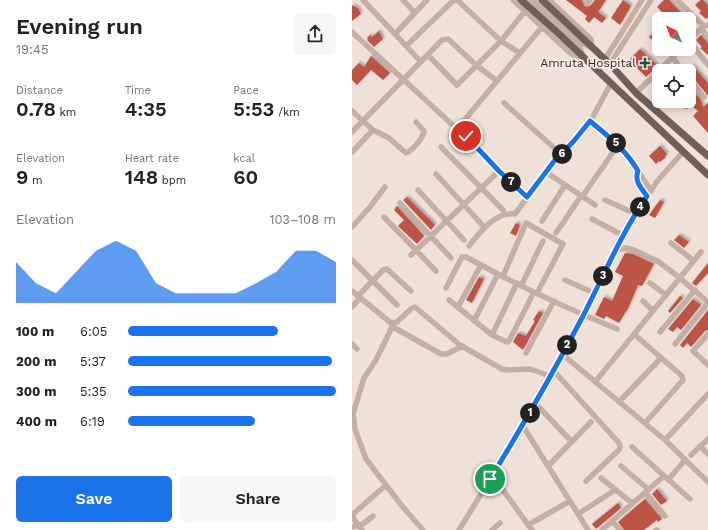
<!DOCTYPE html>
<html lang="en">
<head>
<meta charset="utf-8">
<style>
  :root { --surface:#fff; --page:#f6f6f6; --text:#222; --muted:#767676; --accent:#1a73e8 }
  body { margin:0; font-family:"Work Sans",sans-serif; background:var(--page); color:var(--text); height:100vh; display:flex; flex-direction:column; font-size:15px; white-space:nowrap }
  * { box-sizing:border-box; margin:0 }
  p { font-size:13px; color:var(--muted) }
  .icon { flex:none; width:22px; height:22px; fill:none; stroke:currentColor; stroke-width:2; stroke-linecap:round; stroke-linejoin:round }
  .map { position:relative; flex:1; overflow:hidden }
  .side { display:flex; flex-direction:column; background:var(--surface); width:352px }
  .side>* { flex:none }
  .needle { width:26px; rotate:317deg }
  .controls { position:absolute; left:300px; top:12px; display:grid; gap:8px }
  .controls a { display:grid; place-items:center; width:44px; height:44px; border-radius:6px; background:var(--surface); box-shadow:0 2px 10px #0003; font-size:20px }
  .pin { position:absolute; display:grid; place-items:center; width:34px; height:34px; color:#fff; margin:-17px; border:2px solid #fff; border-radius:50%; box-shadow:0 1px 4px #0007 }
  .km { position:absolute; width:20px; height:20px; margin:-10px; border-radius:50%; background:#222; color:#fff; font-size:11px; line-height:20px; text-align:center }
  .round { display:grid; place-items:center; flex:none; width:42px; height:42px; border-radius:6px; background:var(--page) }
  .headline { display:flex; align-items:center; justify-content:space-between; height:68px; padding:0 16px }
  h1 { font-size:22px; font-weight:600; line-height:30px }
  .figures { display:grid; grid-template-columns:repeat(3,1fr); gap:6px; height:68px; padding:4px 16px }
  .figures div { display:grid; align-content:center }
  .figures b { font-size:20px; font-weight:600 }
  .figures small { font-size:11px; font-weight:400 }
  .figures p { font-size:11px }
  .chart { height:112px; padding:8px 16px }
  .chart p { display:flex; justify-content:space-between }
  .chart svg { width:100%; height:72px; margin-top:4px; fill:var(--accent); opacity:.7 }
  .button { display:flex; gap:8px; margin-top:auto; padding:8px 16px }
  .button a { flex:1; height:46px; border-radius:6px; background:var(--accent); color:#fff; font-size:16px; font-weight:600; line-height:46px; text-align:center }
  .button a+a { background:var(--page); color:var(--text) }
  ul { padding:0 16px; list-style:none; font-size:13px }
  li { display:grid; grid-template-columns:64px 48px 1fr; align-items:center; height:30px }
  li i { height:10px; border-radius:5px; background:var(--accent) }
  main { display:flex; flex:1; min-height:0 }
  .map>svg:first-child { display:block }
  .building { fill:#bd5447; filter:url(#shadow) }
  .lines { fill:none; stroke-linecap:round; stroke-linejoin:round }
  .minor { stroke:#c5afa5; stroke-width:5.5 }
  .major { stroke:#735d57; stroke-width:7 }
  .route-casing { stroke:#fff; stroke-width:8 }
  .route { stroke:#1a73e8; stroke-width:5 }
  .poi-dot { fill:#1e504c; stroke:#f7ebe3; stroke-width:1.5 }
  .labels { text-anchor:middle; stroke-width:3.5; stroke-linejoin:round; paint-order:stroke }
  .poi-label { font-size:12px; fill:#322825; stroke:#f7ebe3; text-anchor:end }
</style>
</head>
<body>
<main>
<section class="side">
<div class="headline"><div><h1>Evening run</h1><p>19:45</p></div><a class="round"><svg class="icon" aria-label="share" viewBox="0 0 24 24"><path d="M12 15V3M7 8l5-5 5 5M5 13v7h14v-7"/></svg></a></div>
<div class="figures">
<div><p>Distance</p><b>0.78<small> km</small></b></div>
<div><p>Time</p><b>4:35</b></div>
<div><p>Pace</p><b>5:53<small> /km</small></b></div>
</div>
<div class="figures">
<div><p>Elevation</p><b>9<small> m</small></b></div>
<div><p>Heart rate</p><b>148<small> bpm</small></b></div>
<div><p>kcal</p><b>60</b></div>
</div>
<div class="chart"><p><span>Elevation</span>103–108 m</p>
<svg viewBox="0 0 160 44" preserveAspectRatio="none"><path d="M0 44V19L10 32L20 38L30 25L40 12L50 6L60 12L70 32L80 38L90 38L100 38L110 38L120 32L130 25L140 12L150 12L160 19V44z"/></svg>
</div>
<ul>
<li><b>100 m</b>6:05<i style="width:72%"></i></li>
<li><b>200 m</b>5:37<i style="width:98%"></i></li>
<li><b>300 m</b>5:35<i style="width:100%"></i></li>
<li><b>400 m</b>6:19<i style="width:61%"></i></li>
</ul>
<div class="button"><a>Save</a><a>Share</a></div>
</section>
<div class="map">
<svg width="356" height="530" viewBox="0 0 356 530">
  <defs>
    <filter id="shadow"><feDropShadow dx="2" dy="-2" stdDeviation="1" flood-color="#0004"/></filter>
  </defs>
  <rect width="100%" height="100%" fill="#efe1d8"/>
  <path class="building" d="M214,0H229L231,2L232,6L234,7L238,6L243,0H254L246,12L254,18L250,23L242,17L237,23L233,19L235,16Z
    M271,0L279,6L268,25L259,18Z
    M312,0H317L335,19H317L305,7Z
    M349,0H351L356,5V17L354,19L347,13L349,11L343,5Z
    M0,5L6,8L9,14L0,21Z
    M307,27V46L297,37Z
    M27,31L31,39L22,47L15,40L16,39L15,38L18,35L20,37Z
    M349,35L356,43V55L348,48L350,47L344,40Z
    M288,49L306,66L294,77L277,60Z
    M19,56L38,73L31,80L19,70L5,85L0,80V70L7,63L12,67Z
    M340,65L356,83V96L335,70Z
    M337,87L349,100L351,107L356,103V133L341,116L346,111L340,106L334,109L327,101H337Z
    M308,146L315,154L313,156L314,157L308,162L307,161L304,164L297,156Z
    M55,197L83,225L79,230L51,200Z
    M308,200L312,202L303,218L297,215Z
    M45,206L72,236L65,244L46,226L52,220L42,210Z
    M164,223L168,225L164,236L158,233Z
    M327,235L337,242L332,248L322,240Z
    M273,253L281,254L302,264L290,286L286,285L275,311H274L267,323L254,316L252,319L243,315L252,297L260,301L271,276L263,272Z
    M356,263V273L344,286L340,283Z
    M127,277L132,279L120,303L114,300Z
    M328,296L331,298L318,313L316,311Z
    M341,299L349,305L329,330L325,327L321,332L316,329Z
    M356,310V330L353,331L339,347L335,343L331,348L328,345Z
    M187,311L191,313L171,350L161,342L166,333L174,336L183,321L181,320Z
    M305,489L315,501L309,505L300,494Z
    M293,499L310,519L306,522L305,520L292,530H272L266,522Z
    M266,503L269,508L244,529L240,524Z"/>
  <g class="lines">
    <path class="minor" d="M11,0L43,34L75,0
      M51,0L63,13
      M105,0L149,41L168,53
      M161,0L217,52L223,56L232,58
      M176,0L228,48L231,56
      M197,0L239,39L240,48
      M325,0L352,26
      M183,2L230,43L238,47
      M235,3L238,0
      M350,29L356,38
      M0,32L105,129L190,27
      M43,34L69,62
      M337,40L352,26L356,25
      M337,41L356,65
      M54,46L102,0
      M76,55L105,85L149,41L173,11
      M320,57L331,71
      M253,59L290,0
      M258,64L299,0
      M337,78L352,97
      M284,93L329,49
      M152,103L209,154
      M0,111L21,130L0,152
      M238,121L266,145L281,163L299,191
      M21,130L37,138L54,153C61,150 71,138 72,131L64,122
      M0,132L90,40L96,39L124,65L145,81
      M114,136L147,171
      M89,147L151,210
      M286,171C282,181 289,188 295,196
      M194,172L243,205
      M84,174L132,227
      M66,190L112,240
      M230,197L266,145
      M253,200L284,214
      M48,203L99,258
      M32,217L84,271
      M240,219L272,236
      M190,221L213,185
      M0,227L18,207L33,187
      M204,233L229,196
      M319,243L342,261
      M117,246C128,232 144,211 163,214L203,160L236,126L259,83
      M264,250L274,248L282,250L307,262L328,278L356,302
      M59,255L147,171L175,197
      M0,260L45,305
      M151,276L174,223L211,244L185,293
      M213,280L242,293
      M298,283L314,295
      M169,286L191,241
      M94,288L110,257H114L129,265
      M0,291L39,323L45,322L60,308L63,307L108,345L150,369L156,370L178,369L198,376
      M6,296L31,270L35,269L59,291
      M97,300L140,335L155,342L157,341L182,292
      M291,301L301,311
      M0,307L8,298
      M106,307L129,265C173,289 219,310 265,329
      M122,321L146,274
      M42,323L24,360L12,378L1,414L3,429L14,459L50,506L71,530
      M41,327L89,354H95L111,346
      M308,332L343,290
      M282,334L330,376L331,380L293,423
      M356,334L341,351L356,365
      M140,335L165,283
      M0,344L5,349
      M323,344L356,303
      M174,353L202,301
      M210,354L313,440L356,482
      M201,370L267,443L268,447L267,450L234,481
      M243,382L349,252
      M267,402L309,358
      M183,403L220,442
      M171,426L236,530
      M313,440L356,394
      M348,446L356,454
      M280,447L338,499
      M339,455L356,439
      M196,466L239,422
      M269,466L296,489
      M140,475L180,530
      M249,478L280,503
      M316,480L333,460
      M293,492L313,516
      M226,514L263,490
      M260,521L268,530
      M176,525L218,501
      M0,527L11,524L21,516
      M10,530L1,518V514L33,486
      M107,530L171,426L231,317L263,252L290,203L307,179L331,152
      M140,530L148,523
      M250,530L312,476
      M304,530H305"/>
    <path class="major" d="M169,0L206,33L356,175
      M190,0L258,64L284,93L356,156"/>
  </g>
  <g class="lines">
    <g class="route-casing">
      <path id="route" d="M114,136L147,171L175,197L203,160L221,142L238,121C256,136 274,150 286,171C282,181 289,188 295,196C269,234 251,277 230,318C201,373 170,427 138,479"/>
    </g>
    <use href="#route" class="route"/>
  </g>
  <path class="poi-dot" d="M291 57h4v4h4v4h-4v4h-4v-4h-4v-4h4z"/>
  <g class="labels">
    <g class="poi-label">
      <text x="284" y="67">Amruta Hospital</text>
    </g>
  </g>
</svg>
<div class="controls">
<a><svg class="needle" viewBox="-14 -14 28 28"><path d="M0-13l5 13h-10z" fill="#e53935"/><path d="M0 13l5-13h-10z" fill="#767676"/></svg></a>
<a><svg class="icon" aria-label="locate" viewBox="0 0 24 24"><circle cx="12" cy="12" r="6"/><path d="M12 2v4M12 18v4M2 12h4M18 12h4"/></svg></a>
</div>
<div class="pin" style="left:138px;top:479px;background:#1e9e55"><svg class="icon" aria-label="arrive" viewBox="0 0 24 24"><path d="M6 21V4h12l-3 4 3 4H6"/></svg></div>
<div class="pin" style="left:114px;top:136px;background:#d93025"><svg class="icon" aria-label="check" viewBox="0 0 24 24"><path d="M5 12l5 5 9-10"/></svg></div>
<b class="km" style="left:178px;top:413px">1</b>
<b class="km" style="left:215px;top:345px">2</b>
<b class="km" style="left:251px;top:276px">3</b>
<b class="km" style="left:288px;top:207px">4</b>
<b class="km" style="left:264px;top:143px">5</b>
<b class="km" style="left:210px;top:154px">6</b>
<b class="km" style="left:159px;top:182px">7</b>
</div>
</main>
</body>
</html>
